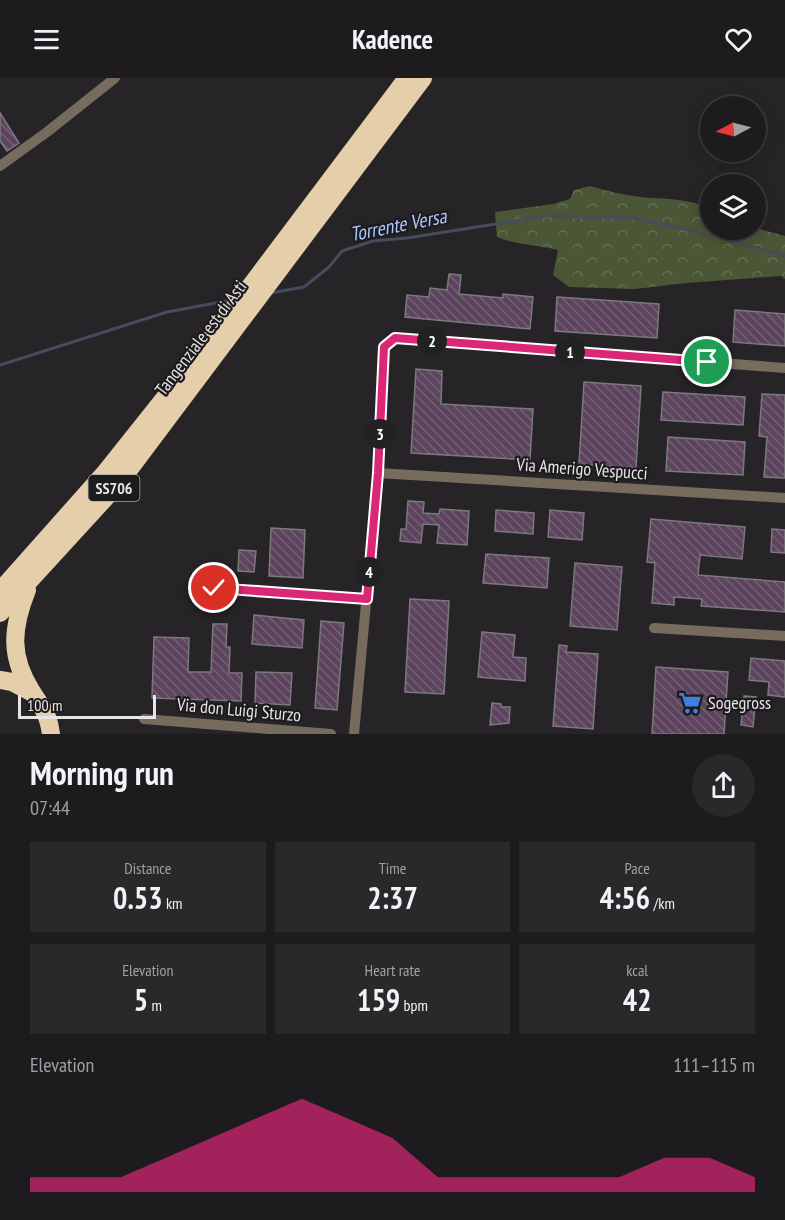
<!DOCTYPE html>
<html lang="en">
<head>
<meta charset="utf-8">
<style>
  :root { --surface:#1d1b1d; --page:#2a282a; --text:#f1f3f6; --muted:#a0a1a4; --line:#3b393b; --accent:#db2777 }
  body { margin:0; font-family:"PT Sans Narrow",sans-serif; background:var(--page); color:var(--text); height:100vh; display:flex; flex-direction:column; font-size:22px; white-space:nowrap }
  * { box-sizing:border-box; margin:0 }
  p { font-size:20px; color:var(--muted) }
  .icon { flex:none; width:33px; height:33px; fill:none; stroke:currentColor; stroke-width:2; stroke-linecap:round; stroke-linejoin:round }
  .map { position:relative; height:656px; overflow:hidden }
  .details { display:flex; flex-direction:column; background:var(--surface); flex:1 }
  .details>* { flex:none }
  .needle { width:39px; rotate:263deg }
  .fabs { position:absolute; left:700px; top:18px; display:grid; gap:12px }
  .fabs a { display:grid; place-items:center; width:66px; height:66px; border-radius:50%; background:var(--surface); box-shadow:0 3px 15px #0003,0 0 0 2px var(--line); font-size:30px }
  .scale { position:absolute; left:18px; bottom:15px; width:138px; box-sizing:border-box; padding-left:6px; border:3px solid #e6e4e6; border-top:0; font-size:16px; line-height:21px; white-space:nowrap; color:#e6e4e6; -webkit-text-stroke:4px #1d1b1d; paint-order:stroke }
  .pin { position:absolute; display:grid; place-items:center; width:51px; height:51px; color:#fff; margin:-26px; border:3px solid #fff; border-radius:50%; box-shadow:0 2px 6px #0007 }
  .km { position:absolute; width:30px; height:30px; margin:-15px; border-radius:50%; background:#222; color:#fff; font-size:16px; line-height:30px; text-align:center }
  .round { display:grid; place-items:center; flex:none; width:63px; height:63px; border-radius:32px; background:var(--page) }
  .overview { display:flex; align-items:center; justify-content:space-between; height:102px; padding:0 30px }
  h1 { font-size:33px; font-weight:700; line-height:45px }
  .stats { display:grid; grid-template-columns:repeat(3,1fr); gap:9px; height:102px; padding:6px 30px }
  .stats div { display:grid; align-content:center; border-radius:0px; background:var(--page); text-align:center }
  .stats b { font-size:30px; font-weight:700 }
  .stats small { font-size:16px; font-weight:400 }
  .stats p { font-size:16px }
  .chart { height:168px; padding:12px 30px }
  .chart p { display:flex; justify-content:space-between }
  .chart svg { width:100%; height:108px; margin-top:6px; fill:var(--accent); opacity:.7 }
  header { display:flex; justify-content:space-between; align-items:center; height:78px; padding:0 30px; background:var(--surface); font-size:27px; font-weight:700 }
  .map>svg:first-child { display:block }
  .forest { fill:url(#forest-crowns) }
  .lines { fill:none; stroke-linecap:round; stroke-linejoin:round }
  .stream { stroke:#464c5d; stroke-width:3 }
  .building { fill:url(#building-back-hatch); stroke:#7c797c; stroke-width:1.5 }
  .street { stroke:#756c5e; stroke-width:10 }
  .highway { stroke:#e5cfab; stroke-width:18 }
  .route-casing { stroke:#fff; stroke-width:12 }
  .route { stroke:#db2777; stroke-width:8 }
  .labels { text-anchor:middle; stroke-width:4.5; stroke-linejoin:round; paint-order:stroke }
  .shield { fill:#1d1b1d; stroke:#aaa8aa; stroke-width:1.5 }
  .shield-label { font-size:16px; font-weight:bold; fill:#e6e4e6 }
  .street-label { font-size:18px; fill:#e6e4e6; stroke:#1d1b1d }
  .poi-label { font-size:18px; fill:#e6e4e6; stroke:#1d1b1d; text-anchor:start }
  .water-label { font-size:20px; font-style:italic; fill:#aac9ff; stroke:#1d1b1d }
</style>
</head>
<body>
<header><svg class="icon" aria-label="menu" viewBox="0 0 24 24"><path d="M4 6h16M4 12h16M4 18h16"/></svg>Kadence<svg class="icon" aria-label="heart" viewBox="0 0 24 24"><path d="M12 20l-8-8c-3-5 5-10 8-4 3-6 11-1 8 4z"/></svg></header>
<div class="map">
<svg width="785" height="656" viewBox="0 0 785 656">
  <defs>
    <pattern id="forest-crowns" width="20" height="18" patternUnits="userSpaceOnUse" patternTransform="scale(1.5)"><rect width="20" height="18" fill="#4a5635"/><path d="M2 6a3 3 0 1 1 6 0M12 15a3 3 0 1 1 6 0" fill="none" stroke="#646e52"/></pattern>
    <pattern id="building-back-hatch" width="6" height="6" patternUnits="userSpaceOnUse" patternTransform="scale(1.5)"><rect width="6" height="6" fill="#5d445e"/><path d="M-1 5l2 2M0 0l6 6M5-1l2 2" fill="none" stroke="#745f75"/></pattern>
  </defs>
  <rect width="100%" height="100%" fill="#272427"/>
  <path class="forest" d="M590,108C607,113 624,117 641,119C665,121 689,120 711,131V152H756V150L785,158V201L781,198L686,205L635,211L569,209L553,197L558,172C538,167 516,167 497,159L495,134L553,126L570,121L574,112Z"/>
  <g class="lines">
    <path class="stream" d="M271,215L304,209L329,189L342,173L373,163L407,160L546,138L635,140L715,158L785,178
      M0,287L167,234L232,222"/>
  </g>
  <path class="building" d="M0,35L19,65L7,73L0,63Z
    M449,196L461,197L459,216L503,220V216L533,219L530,251L405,239L407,217L429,219L430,210L447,212Z
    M557,219L659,226L657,260L555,253Z
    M735,232L785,236V268L733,264Z
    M416,291L442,293L441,326L533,331L530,382L411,375Z
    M584,304L641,308L636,390L579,386Z
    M663,314L745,319L743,347L661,342Z
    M762,316L785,317V400L764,399L767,359L759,358Z
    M668,359L745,364L743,397L666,393Z
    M408,423L424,424L423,435L439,436L440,431L469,433L467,467L437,465L439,447L423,446L421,465L400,463L401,451H406Z
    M496,432L534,435L533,456L495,453Z
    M550,432L584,435L582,462L548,459Z
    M651,441L745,449L742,481L700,477L698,497L785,504V534L701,528L702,521L674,519V527L652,525L655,485L647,484Z
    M271,450L305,452L303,500L269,498Z
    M772,451L785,452V475L771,474Z
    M239,472L256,473L254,494L238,493Z
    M486,476L549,480L547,510L483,505Z
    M575,485L622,489L617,552L570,548Z
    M410,521L449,523L444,616L405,614Z
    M254,537L304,542L302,570L252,566Z
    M321,543L344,545L337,632L315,630Z
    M213,546H227L226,569H230L229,595H242L241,623L152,620L154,559L189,560L188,594H211Z
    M482,554L515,557L513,579L526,580L525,603L478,599Z
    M559,567L567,568L566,574L598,576L593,651L553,648Z
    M751,580L785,583V619L768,617L769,604L749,602Z
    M656,589L728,594L724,656H652Z
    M256,594L292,595L290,627L255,625Z
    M744,618L756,619L753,649L741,647Z
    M492,625L501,626V629H510L509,645L490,647Z"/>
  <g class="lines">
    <path class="street" d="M0,88L47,54L115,0
      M378,395L785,420
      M214,510L367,521
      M654,550L785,558
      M144,641L331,656
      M354,656L378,395L384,269L395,260L785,290"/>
    <path class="highway" d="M27,512C12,550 9,578 32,614C43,631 48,635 51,656
      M0,513L104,396L194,283L407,0
      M0,535L119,405L423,0
      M0,602L12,604L33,615"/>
  </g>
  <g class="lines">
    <g class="route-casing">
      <path id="route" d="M214,510L367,521L378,395L384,269L395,260L707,284"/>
    </g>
    <use href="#route" class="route"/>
  </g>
  <defs>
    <g id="supermarket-bare" transform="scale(1.8)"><path d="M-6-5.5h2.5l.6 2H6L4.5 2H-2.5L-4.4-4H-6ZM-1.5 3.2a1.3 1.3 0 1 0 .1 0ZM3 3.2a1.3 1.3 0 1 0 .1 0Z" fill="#3f7fe0" stroke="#1d1b1d" stroke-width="2.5" paint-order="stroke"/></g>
  </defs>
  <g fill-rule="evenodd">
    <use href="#supermarket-bare" x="690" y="625"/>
  </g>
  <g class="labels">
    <rect class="shield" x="88.5" y="397" width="51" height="26" rx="4.5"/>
    <g class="shield-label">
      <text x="114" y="416">SS706</text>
    </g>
    <g class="street-label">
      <text transform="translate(201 260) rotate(-53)" y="6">Tangenziale est di Asti</text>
      <text transform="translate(582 391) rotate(4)" y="6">Via Amerigo Vespucci</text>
      <text transform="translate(239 632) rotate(5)" y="6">Via don Luigi Sturzo</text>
    </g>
    <g class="poi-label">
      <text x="708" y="631">Sogegross</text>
    </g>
    <g class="water-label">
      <text transform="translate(398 147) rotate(-11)" y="7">Torrente Versa</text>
    </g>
  </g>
</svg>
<div class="fabs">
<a><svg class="needle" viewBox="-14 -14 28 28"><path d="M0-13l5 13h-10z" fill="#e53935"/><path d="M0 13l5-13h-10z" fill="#a0a1a4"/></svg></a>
<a><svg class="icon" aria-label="layers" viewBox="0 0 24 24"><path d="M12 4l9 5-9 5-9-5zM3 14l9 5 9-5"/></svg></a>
</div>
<div class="scale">100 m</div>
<div class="pin" style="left:707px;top:284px;background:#1e9e55"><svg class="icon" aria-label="arrive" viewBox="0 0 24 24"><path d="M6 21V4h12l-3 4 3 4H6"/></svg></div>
<div class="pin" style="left:214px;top:510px;background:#d93025"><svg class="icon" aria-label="check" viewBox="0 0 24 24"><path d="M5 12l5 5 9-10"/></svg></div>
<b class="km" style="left:570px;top:274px">1</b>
<b class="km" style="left:432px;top:263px">2</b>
<b class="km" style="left:380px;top:356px">3</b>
<b class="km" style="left:369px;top:494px">4</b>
</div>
<section class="details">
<div class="overview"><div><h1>Morning run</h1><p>07:44</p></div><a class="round"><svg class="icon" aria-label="share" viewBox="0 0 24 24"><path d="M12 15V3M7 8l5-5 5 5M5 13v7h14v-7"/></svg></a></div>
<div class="stats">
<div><p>Distance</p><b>0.53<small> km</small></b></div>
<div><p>Time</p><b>2:37</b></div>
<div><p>Pace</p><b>4:56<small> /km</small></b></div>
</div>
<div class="stats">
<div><p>Elevation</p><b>5<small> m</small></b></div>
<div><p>Heart rate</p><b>159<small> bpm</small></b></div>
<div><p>kcal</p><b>42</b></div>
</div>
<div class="chart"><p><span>Elevation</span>111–115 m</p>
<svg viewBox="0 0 160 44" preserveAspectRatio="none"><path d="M0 44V38L10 38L20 38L30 30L40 22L50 14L60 6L70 14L80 22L90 38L100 38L110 38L120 38L130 38L140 30L150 30L160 38V44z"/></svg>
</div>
</section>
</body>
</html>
